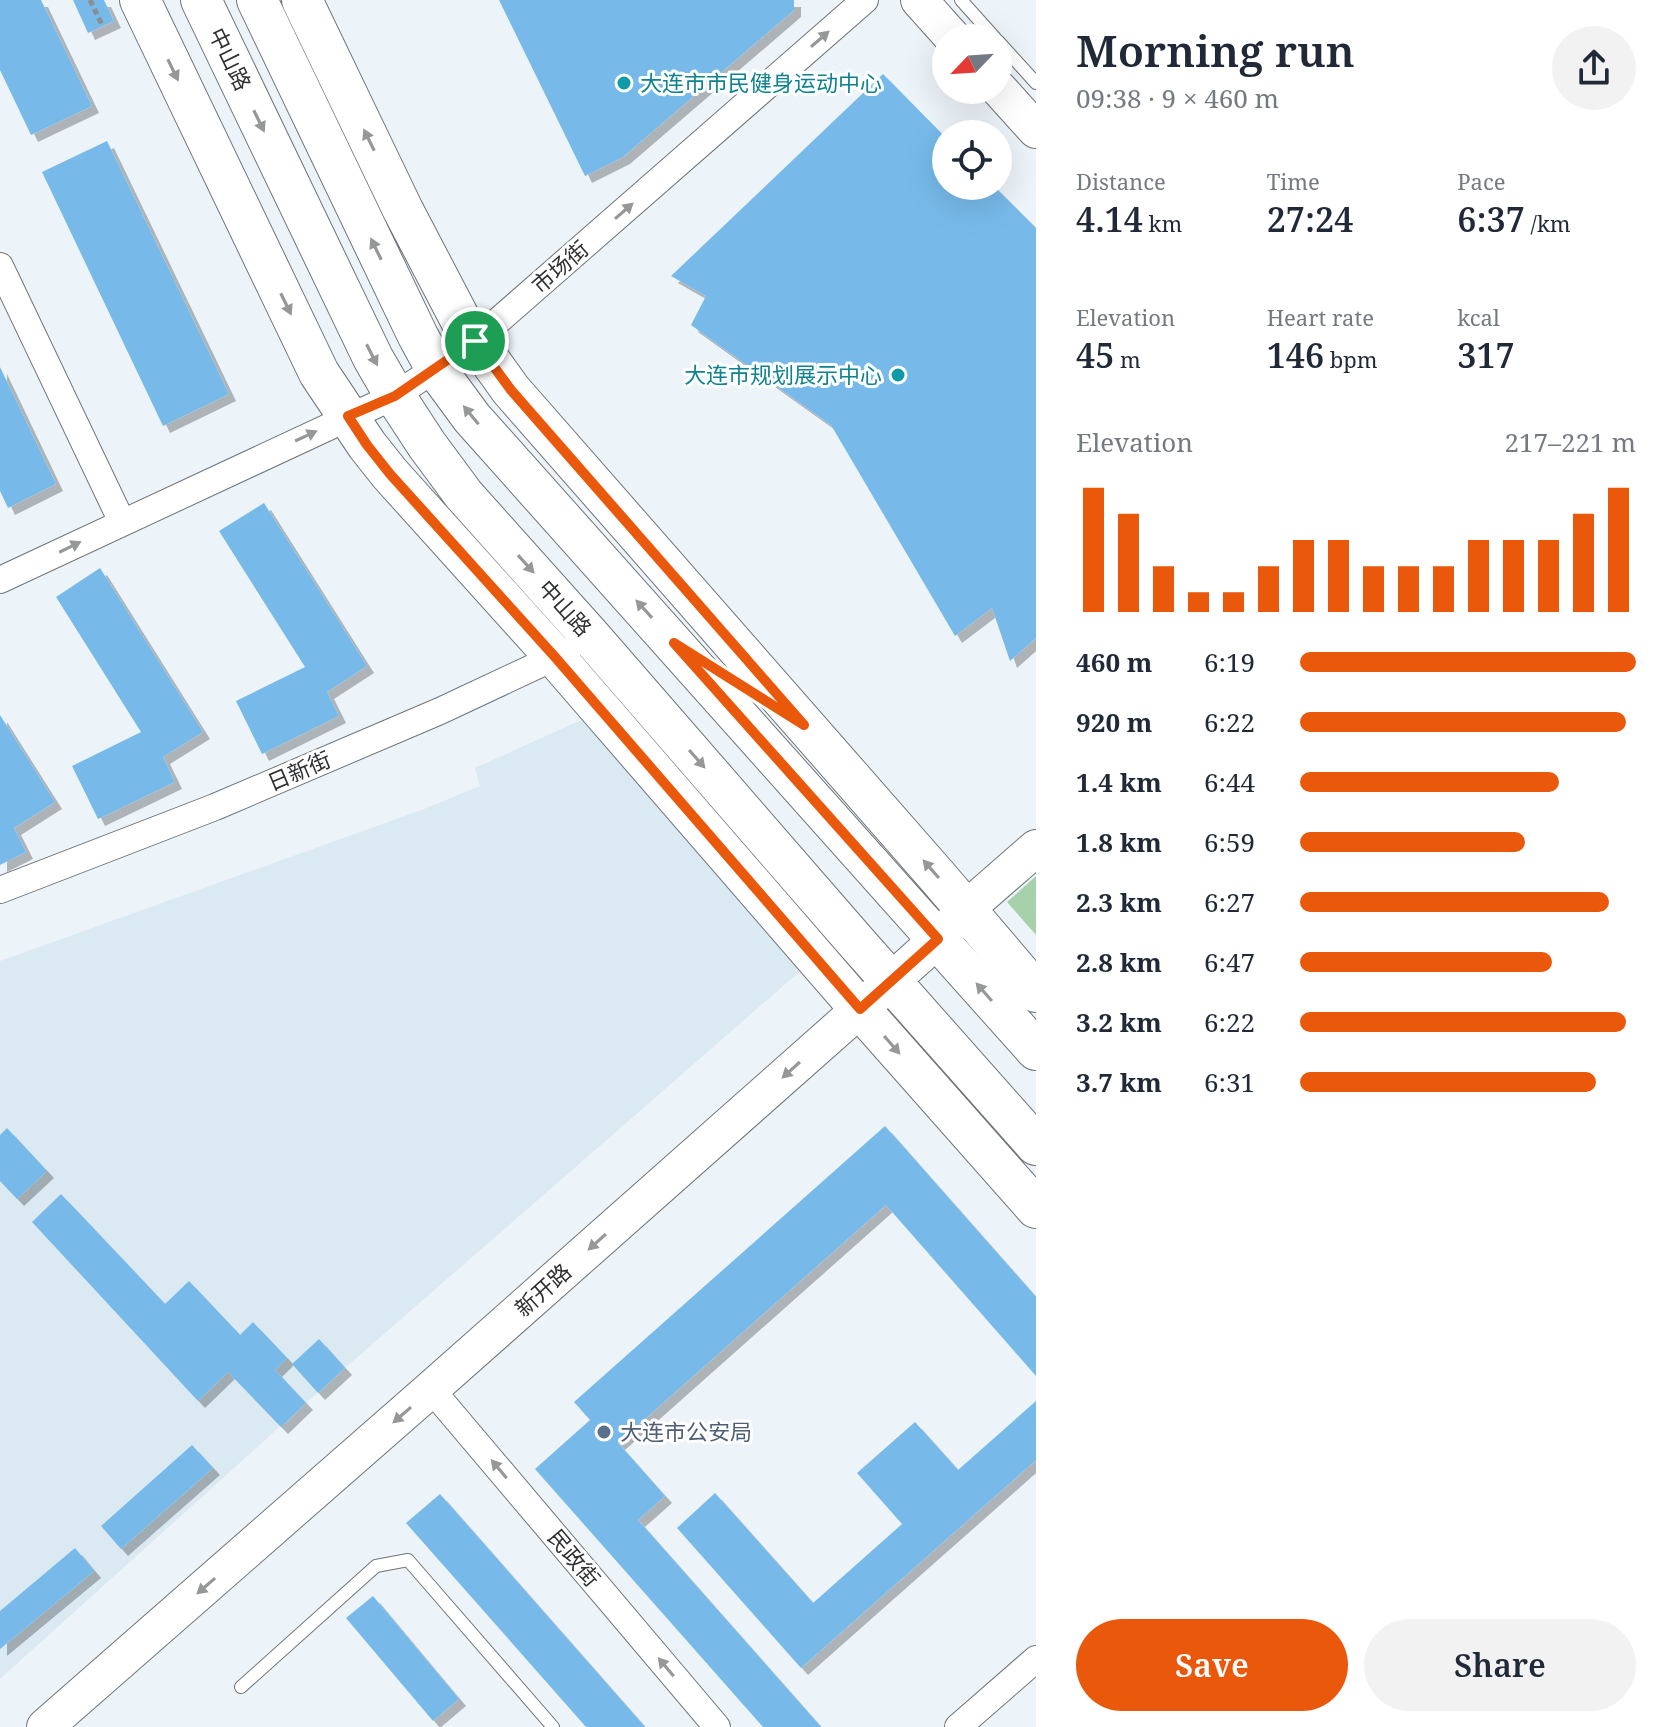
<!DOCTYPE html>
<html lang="en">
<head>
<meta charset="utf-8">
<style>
  :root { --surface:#fff; --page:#f2f2f3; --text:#1f2937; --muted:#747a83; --accent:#ea580c }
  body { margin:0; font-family:"Noto Serif","Noto Sans SC",serif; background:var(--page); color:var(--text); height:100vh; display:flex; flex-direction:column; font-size:30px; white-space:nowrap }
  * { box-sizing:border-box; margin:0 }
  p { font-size:26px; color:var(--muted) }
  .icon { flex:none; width:44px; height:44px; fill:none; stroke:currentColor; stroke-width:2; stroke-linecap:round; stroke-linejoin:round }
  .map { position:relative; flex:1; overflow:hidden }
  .panel { display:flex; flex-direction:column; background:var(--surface); width:640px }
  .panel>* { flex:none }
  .needle { width:52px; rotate:245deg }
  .buttons { position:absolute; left:932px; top:24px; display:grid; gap:16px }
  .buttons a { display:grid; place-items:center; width:80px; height:80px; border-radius:50%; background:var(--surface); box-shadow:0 8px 32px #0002; font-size:40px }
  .pin { position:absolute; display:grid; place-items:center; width:68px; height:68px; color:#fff; margin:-34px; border:4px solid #fff; border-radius:50%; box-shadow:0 2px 8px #0007 }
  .round { display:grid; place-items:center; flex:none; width:84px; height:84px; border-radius:42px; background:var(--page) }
  .overview { display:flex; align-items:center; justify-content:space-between; height:136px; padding:0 40px }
  h1 { font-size:44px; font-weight:600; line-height:60px }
  .metrics { display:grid; grid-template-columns:repeat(3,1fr); gap:12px; height:136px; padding:8px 40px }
  .metrics div { display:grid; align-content:center }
  .metrics b { font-size:34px; font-weight:600 }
  .metrics small { font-size:22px; font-weight:400 }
  .metrics p { font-size:22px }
  .chart { height:224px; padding:16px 40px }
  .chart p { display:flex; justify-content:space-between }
  .chart svg { width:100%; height:144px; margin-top:8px; stroke:var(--accent); stroke-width:6 }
  .primary-button { display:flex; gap:16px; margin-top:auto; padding:16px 40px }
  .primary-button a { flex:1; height:92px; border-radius:48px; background:var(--accent); color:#fff; font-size:32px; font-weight:600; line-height:92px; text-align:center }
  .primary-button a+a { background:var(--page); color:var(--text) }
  ul { padding:0 40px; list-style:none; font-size:26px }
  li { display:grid; grid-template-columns:128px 96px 1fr; align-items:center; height:60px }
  li i { height:20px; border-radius:10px; background:var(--accent) }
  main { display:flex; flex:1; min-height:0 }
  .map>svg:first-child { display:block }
  .built { fill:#dbe9f3 }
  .green { fill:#a6d1aa }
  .building { fill:#77baea; filter:url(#shadow) }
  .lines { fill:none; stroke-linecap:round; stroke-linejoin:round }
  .service-casing { stroke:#6e7479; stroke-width:14 }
  .minor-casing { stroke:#6e7479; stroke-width:28 }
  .secondary-casing { stroke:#6e7479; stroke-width:38 }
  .primary-casing { stroke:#6e7479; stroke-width:42 }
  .path { stroke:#898e91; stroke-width:5; stroke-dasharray:6 4; stroke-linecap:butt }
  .service { stroke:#fff; stroke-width:12 }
  .minor { stroke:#fff; stroke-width:26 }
  .secondary { stroke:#fff; stroke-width:36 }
  .primary { stroke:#fff; stroke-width:40 }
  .oneway { fill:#969898 }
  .route-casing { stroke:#fff; stroke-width:16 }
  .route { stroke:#ea580c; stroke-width:10 }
  .culture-dot { fill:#0f9aa8; stroke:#fff; stroke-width:3 }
  .service-dot { fill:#5c6f8a; stroke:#fff; stroke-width:3 }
  .labels { text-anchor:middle; stroke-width:6; stroke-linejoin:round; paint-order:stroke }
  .street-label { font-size:22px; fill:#2e3032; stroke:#fff }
  .culture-label { font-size:22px; fill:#0d838f; stroke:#fff; text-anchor:start }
  .service-label { font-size:22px; fill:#4e5e75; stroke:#fff; text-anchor:start }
</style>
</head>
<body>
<main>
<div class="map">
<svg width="1036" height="1727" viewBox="0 0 1036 1727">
  <defs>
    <filter id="shadow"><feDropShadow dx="7" dy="7" stdDeviation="0" flood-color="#0004"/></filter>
  </defs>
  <rect width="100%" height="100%" fill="#edf4f9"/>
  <path class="built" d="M588,717L805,967L345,1368L0,1679V961L424,809L480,786L475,768Z"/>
  <path class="green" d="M1036,876V935L1007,902Z"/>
  <path class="building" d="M0,0H41L92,106L31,135L0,70Z
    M73,0H104L114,21L88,33Z
    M499,0H794V10L623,157L585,176Z
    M883,74L946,138V186H994L1036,228V638L1010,661L992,608L955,636L831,425L691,325L706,296L671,276Z
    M107,141L229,394L163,426L42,172Z
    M0,367L56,484L8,508L0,491Z
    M264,503L367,666L327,692L339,716L262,754L236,701L305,667L219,531Z
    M100,568L203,732L163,757L175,782L98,819L72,766L141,732L56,597Z
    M0,715L55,802L14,828L26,852L0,865Z
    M885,1126L1036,1297V1376L886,1205L618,1443L665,1496L638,1520L821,1727H763L535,1469L590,1420L574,1402Z
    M7,1128L47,1171L17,1199L0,1181V1135Z
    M61,1194L165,1304L189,1281L240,1335L253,1322L287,1358L275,1370L306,1403L281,1427L228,1372L198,1401L32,1222Z
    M319,1339L345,1368L318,1393L292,1364Z
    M1036,1401V1460L801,1668L677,1528L715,1493L813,1603L902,1524L857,1473L915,1422L958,1470Z
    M192,1445L213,1468L121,1549L101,1526Z
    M440,1494L645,1727H586L406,1523Z
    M75,1548L94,1571L0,1649V1611Z
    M373,1596L459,1699L433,1721L346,1618Z"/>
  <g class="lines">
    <g class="service-casing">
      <path id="service" d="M961,0L995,38
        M998,41L1036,83
        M241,1687L376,1566L408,1560L553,1727"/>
    </g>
    <g class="minor-casing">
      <path id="minor" d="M0,266L122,522
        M0,580L395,396L475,341L865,0
        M0,890L215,807L440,711L568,651
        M431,1389L717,1727
        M958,1727L1036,1659"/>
    </g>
    <g class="secondary-casing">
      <path id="secondary" d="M919,0L953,38
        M998,88L1036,130
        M45,1727L431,1389L860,1009L938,939L965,910L1036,848"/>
    </g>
    <g class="primary-casing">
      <path id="primary" d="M140,0L319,373L367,445L390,474L555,657L860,1009L1036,1208
        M201,0L373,358L395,396L427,445L464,495L592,638L857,943L1036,1145
        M257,0L418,336L436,369L472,418L1036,1050
        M302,0L403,210L460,319L511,390L937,876L1036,992"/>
    </g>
    <path class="path" d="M90,0L103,27"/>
    <use href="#service" class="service"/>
    <use href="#minor" class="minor"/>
    <use href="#secondary" class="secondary"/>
    <use href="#primary" class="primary"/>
  </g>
  <defs><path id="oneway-solid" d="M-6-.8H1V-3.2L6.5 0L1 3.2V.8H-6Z" transform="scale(2)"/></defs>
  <g class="oneway">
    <use href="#oneway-solid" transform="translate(820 39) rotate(-41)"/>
    <use href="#oneway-solid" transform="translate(173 70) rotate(64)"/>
    <use href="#oneway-solid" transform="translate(259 121) rotate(64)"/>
    <use href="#oneway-solid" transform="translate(369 140) rotate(-116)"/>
    <use href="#oneway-solid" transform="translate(624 211) rotate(-41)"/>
    <use href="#oneway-solid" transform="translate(376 249) rotate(-116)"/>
    <use href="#oneway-solid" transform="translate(286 304) rotate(64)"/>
    <use href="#oneway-solid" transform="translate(372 355) rotate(63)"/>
    <use href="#oneway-solid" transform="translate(471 415) rotate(-129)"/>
    <use href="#oneway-solid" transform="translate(306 436) rotate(-25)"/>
    <use href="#oneway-solid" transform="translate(70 547) rotate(-26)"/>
    <use href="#oneway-solid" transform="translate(526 564) rotate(48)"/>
    <use href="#oneway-solid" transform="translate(644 609) rotate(-132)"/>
    <use href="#oneway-solid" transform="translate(697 759) rotate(49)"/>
    <use href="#oneway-solid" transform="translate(931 869) rotate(-131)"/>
    <use href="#oneway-solid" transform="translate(984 992) rotate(-131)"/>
    <use href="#oneway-solid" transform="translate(892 1045) rotate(49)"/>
    <use href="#oneway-solid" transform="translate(791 1070) rotate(138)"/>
    <use href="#oneway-solid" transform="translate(597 1242) rotate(138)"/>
    <use href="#oneway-solid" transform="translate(402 1415) rotate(139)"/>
    <use href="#oneway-solid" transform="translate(499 1469) rotate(-130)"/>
    <use href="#oneway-solid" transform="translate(206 1586) rotate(139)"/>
    <use href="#oneway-solid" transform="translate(666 1667) rotate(-130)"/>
  </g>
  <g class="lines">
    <g class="route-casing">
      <path id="route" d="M475,341L511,390L804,725L674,643L938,939L860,1009L555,657L390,474L367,445L348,416L395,396Z"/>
    </g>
    <use href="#route" class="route"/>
  </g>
  <g class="culture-dot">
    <circle cx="624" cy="83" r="8"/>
    <circle cx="898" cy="375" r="8"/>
  </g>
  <circle class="service-dot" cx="604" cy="1432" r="8"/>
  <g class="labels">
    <g class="street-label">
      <text transform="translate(230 59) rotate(64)" y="8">中山路</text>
      <text transform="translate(560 267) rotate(-41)" y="8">市场街</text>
      <text transform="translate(565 608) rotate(48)" y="8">中山路</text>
      <text transform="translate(299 771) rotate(-23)" y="8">日新街</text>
      <text transform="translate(543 1290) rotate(-42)" y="8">新开路</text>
      <text transform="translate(574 1558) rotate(50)" y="8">民政街</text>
    </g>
    <g class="culture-label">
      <text x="640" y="91">大连市市民健身运动中心</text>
      <text x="882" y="383" text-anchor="end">大连市规划展示中心</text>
    </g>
    <g class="service-label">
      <text x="620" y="1440">大连市公安局</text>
    </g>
  </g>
</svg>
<div class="buttons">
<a><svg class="needle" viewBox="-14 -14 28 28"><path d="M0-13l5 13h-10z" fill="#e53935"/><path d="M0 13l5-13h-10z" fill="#747a83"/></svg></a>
<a><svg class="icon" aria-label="locate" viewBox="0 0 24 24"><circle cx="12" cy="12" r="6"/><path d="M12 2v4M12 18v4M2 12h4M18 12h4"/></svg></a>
</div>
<div class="pin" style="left:475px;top:341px;background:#1e9e55"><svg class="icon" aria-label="arrive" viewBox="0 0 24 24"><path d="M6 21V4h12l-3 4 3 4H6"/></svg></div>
</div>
<section class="panel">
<div class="overview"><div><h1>Morning run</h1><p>09:38 · 9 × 460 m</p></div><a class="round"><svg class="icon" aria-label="share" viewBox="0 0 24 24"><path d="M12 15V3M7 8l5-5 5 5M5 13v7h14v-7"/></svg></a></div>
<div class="metrics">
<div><p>Distance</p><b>4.14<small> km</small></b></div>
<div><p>Time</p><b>27:24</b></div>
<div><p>Pace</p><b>6:37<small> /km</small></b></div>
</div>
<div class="metrics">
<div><p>Elevation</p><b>45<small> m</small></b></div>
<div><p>Heart rate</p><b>146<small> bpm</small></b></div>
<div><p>kcal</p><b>317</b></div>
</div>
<div class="chart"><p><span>Elevation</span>217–221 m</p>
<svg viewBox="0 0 160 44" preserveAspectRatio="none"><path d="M5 44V6M15 44V14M25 44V30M35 44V38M45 44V38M55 44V30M65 44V22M75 44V22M85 44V30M95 44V30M105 44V30M115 44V22M125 44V22M135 44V22M145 44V14M155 44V6"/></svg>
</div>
<ul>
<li><b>460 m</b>6:19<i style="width:100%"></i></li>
<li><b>920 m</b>6:22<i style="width:97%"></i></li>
<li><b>1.4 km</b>6:44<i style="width:77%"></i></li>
<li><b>1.8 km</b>6:59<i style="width:67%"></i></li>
<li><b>2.3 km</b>6:27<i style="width:92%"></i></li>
<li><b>2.8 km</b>6:47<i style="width:75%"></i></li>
<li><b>3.2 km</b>6:22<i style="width:97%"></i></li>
<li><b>3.7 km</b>6:31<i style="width:88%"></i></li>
</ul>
<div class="primary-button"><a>Save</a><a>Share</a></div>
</section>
</main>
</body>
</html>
